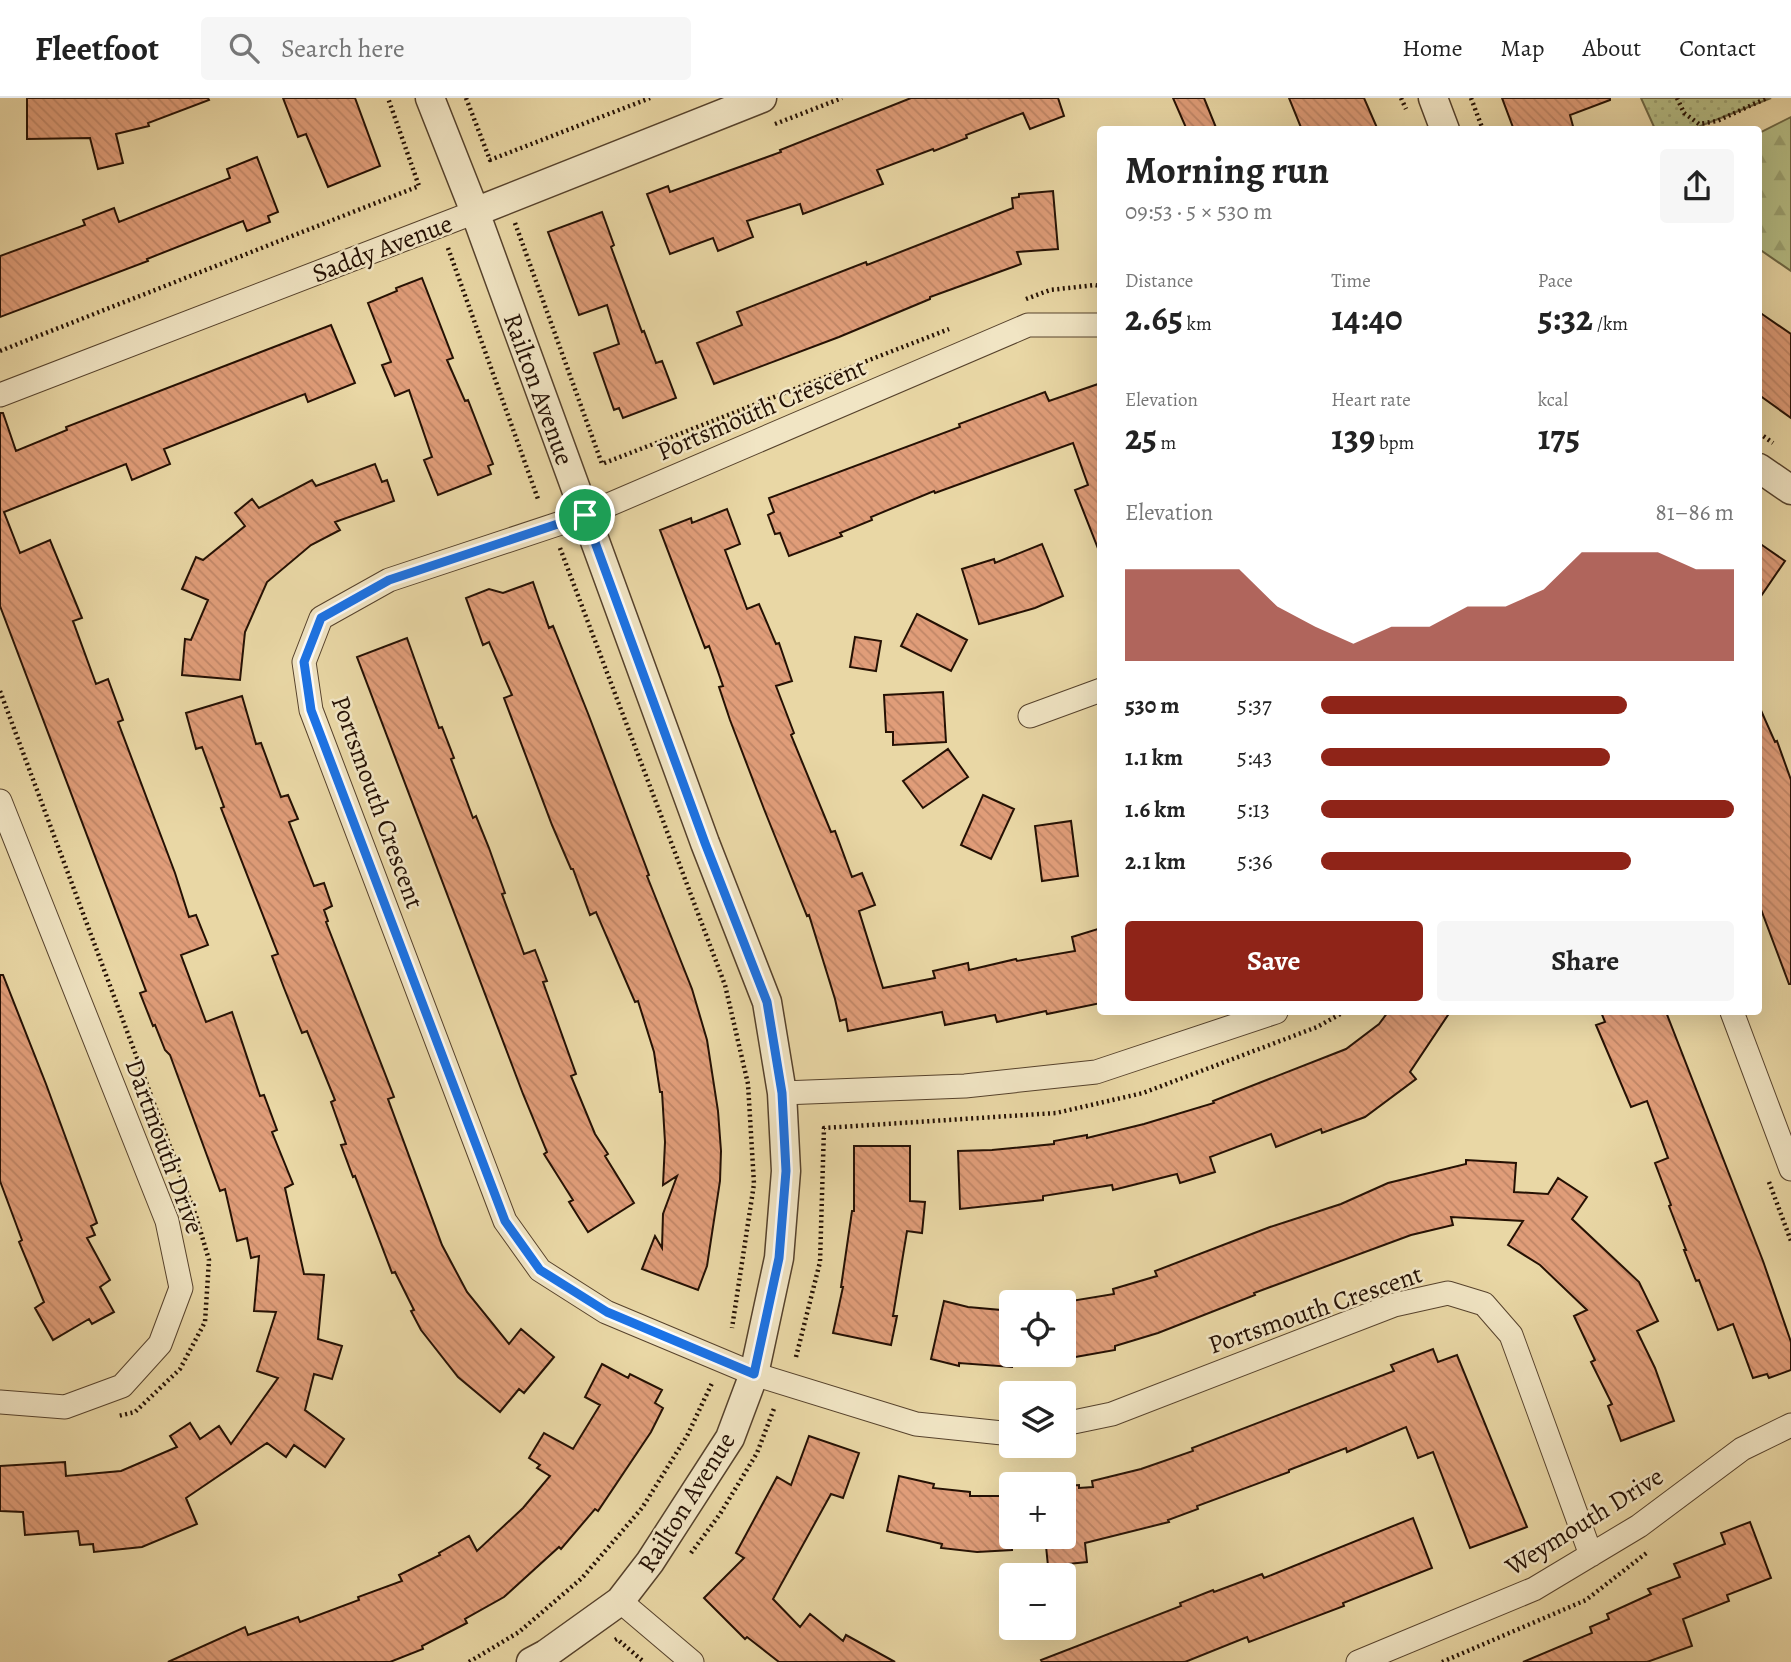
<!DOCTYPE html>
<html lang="en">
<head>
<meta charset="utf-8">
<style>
  :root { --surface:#fff; --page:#f6f6f6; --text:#222; --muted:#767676; --line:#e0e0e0; --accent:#8f2418 }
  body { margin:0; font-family:Alegreya,serif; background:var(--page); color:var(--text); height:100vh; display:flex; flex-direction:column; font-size:26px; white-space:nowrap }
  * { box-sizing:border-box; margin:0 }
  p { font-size:23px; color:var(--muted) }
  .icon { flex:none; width:38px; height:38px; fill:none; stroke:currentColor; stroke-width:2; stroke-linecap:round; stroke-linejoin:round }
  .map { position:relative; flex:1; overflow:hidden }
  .drawer { position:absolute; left:1097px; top:28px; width:665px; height:889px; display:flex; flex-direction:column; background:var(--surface); border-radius:7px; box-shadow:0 7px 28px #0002 }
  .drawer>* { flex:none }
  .fabs { position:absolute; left:999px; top:1192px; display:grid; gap:14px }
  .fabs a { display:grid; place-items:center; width:77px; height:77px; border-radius:7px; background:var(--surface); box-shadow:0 7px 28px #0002; font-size:35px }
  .pin { position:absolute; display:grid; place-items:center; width:60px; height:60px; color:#fff; margin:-30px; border:4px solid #fff; border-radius:50%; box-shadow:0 2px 7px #0007 }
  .round { display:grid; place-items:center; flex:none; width:74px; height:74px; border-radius:7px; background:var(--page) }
  .overview { display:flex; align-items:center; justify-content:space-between; height:119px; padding:0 28px }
  h1 { font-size:38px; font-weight:700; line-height:52px }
  .metrics { display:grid; grid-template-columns:repeat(3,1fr); gap:10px; height:119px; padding:7px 28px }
  .metrics div { display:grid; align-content:center }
  .metrics b { font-size:35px; font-weight:700 }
  .metrics small { font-size:19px; font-weight:400 }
  .metrics p { font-size:19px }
  .chart { height:196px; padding:14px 28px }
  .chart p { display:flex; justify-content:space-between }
  .chart svg { width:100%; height:126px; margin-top:7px; fill:var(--accent); opacity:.7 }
  .primary-button { display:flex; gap:14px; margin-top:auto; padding:14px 28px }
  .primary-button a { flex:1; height:80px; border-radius:7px; background:var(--accent); color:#fff; font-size:28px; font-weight:700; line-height:80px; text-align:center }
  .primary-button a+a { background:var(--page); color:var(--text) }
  ul { padding:0 28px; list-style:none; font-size:23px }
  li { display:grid; grid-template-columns:112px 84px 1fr; align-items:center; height:52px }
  li i { height:18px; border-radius:9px; background:var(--accent) }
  header { display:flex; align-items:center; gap:42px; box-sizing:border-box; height:98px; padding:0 35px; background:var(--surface); border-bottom:2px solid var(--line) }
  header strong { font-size:33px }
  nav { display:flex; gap:38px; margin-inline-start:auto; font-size:24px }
  .search { width:490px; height:63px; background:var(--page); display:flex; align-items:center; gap:18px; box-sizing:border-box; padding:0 24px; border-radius:7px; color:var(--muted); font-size:26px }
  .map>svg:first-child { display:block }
  .forest { fill:url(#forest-firs); stroke:#6e6845; stroke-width:2 }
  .park { fill:url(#park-dots); stroke:#6e6845; stroke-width:2 }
  .building { fill:url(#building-back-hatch); stroke:#251104; stroke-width:2 }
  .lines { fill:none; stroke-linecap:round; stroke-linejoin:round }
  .minor-casing { stroke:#56422c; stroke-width:25 }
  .tertiary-casing { stroke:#56422c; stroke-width:31 }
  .path { stroke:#251104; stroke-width:4.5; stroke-dasharray:2 3.5; stroke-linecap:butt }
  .minor { stroke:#f1e5c4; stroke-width:23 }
  .tertiary { stroke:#f1e5c4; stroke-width:28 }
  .route-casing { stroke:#fff; stroke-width:14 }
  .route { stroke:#1a73e8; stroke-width:9 }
  .labels { text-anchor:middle; stroke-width:5; stroke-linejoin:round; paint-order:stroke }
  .street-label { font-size:26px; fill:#251104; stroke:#f1e5c4 }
</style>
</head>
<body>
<header>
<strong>Fleetfoot</strong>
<div class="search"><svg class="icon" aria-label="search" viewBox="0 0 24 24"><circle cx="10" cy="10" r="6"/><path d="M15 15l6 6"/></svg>Search here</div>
<nav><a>Home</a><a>Map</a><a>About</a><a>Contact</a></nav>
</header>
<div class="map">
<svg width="1791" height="1564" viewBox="0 0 1791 1564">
  <defs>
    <pattern id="forest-firs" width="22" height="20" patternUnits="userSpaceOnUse" patternTransform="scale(1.75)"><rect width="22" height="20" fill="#b6be86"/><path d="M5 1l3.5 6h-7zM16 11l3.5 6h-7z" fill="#9ca272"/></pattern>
    <pattern id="park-dots" width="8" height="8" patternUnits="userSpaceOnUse" patternTransform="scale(1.75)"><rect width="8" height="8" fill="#b6be86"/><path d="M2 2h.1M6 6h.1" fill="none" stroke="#9ca272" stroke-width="1.8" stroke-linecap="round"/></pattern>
    <pattern id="building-back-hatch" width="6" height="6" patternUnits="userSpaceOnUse" patternTransform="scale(1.75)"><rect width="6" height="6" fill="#e09d79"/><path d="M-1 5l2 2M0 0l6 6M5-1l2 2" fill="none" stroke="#c08667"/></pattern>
  </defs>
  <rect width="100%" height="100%" fill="#e9d7a5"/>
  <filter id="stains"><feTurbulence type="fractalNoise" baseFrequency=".00286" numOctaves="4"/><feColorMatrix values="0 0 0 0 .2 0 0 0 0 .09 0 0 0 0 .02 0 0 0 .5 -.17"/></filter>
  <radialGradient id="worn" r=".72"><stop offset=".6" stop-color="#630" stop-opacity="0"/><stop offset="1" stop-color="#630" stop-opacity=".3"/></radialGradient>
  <path class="forest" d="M1791,19V173L1759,151V35Z"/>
  <path class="park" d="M1641,0H1771L1693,31H1655Z"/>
  <path class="building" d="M27,0H208L209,2L148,25L149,28L116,36L123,65L98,71L90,40L27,41Z
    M283,0H355L380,68L328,89L306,36L298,39Z
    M911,0H1058L1064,18L1030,31L1023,15L966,37L967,40L934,53L933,51L877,72L883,86L803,116L800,106L747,123L753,139L718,153L713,140L670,156L647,96L668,88L670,94L781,54L780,52Z
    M1173,0H1204L1217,32H1187Z
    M1289,0H1364L1378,32H1302Z
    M1502,0H1610V2L1570,17L1574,32H1514Z
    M257,59L278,114L268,118L270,124L247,133L243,123L147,161L148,163L0,219V158L85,127L83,122L114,110L119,124L230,80L227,71Z
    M1053,93L1058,151L1017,154L1021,166L930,199V201L839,239L714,286L697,245L742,227L737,214L866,164L867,167L1013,110L1012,100L1019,99V96Z
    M602,114L614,147L611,149L642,234L644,233L656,265L662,263L676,300L623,320L619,310L614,312L594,255L619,246L607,207L579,217L548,134Z
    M422,180L453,260L447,262L465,303L468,302L493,366L488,368L491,376L438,397L424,362L432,359L409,292L395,298L382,267L391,264L368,205L397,193L396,190Z
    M1759,214L1791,236V320L1759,297Z
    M331,227L355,285L308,304L305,296L164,351L170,366L132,382L126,366L4,414L20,455L50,442L82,520L73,523L96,586L108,581L123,622L118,624L175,775L189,819L196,817L208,847L181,857L206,924L232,914L260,998L264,997L277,1032L272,1034L293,1086L285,1090L304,1176L324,1177L318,1241L342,1248L332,1281L314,1276L305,1312L344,1341L325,1369L294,1347L286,1359L267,1345L186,1400L197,1426L142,1449L94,1454L93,1446L80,1447L78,1433L25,1437L23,1414L0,1413V1368L65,1364L66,1378L121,1373L177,1349L170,1338L190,1325L200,1341L219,1328L231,1346L278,1280L257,1273L276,1214L254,1213L259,1158L251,1160L247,1140L237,1143L225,1091L220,1093L170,957L165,952L155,927L153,928L140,895L146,893L0,508V315H3L16,353L67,332L66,329Z
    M1101,285V453H1099L1075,392L1088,387L1073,345L935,395L934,393L871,419L872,422L840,435L842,438L789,458L780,435L775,436L768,417L774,414L769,400L960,329L959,326L1045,294L1049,303Z
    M375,366L382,384L387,382L394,403L335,424L340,432L311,447L267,484L245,534L240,582L182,577L185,541L191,542L208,502L182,491L196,459L203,462L245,428L235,415L252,401L259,410L312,382L316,388Z
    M727,411L740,446L725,452L747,511L759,506L776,546L779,545L792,583L776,588L794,635L791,637L831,734L835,733L852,779L862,775L875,807L859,813L883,890L935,880L933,873L968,865L969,872L1016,861L1017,863L1075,853L1072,839L1101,830V905L1047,916L1046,913L997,924L995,917L945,927L942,914L848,933L846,921L840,923L835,901L809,817L807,818L764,711L730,622L719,589L723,588L709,548L705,550L660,432L691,420L692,425Z
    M1759,445L1785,463L1759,501Z
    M1042,446L1063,498L1035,510L979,526L962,471L994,461L995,465Z
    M533,484L549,530L553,528L589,618L649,777L647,778L692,891L707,942L718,1013L721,1053L720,1083L707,1168L698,1192L642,1171L655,1138L662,1150L663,1116L677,1078L663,1087L665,1044L662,994H660L654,954L638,903L635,904L596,814L590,817L573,771H571L552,727L504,600L512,597L489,544L483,547L466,500L489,491L503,495Z
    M917,516L967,542L951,573L901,548Z
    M855,539L881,543L876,573L850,569Z
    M407,540L439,630L442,629L454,660L451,661L473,720L476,718L489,750L505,795L502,796L524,856L535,852L547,883L543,884L576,976L571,978L595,1036L608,1056L605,1058L634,1105L588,1134L569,1104L573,1102L544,1056L547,1054L523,996L357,559Z
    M943,594L946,644L893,647V634H886L884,597Z
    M242,598L256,646L261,645L281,699L288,697L298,721L289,724L314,788L324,785L332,808L324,812L328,823L326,824L394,999L388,1001L442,1147L467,1194L509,1246L521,1231L554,1259L524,1295L519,1291L500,1314L458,1279L421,1232L411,1213L414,1212L395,1174L392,1175L355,1078L353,1079L341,1047L346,1046L331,1004L335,1002L307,933L302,935L284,890L272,858L278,856L221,710L224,709L202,649L196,651L186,615Z
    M1759,608L1775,644L1777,643L1791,682V886H1789L1759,806Z
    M948,651L968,679L923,710L903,683Z
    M983,697L1014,711L991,761L961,747Z
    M1071,723L1078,778L1042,783L1035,728Z
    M0,877H3L46,986L97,1125L91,1128L95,1137L87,1140L110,1182L100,1189L114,1214L92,1226L89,1221L53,1242L35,1210L44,1204L19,1144L22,1142L0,1083Z
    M1388,914H1450L1410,974L1416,981L1365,1019L1322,1035L1321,1031L1276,1049L1271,1036L1210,1059L1215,1074L1180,1085L1177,1076L1113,1092L1112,1087L1043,1098V1102L960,1111L958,1053L992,1052L1054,1046V1043L1087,1037V1040L1144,1026L1214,1005L1213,1003L1346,951L1379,926Z
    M1601,914H1666L1763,1163L1791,1244V1272L1769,1280L1767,1276L1753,1280L1733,1226L1718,1232L1699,1182L1696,1183L1684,1152H1686L1669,1108L1671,1107L1655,1065L1668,1060L1647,1003L1631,1009L1596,927L1605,924Z
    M854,1048H910V1103L925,1104L922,1135L907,1133L893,1218H897L891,1247L833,1235L843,1189H841L852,1113H854Z
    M1466,1062L1516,1065L1514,1094L1548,1096L1558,1080L1587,1099L1572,1121L1639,1184L1658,1223L1637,1233L1655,1270L1674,1323L1621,1343L1608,1308L1612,1306L1591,1264L1595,1262L1574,1218L1587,1212L1540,1167L1508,1147L1523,1123L1451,1119L1453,1127L1411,1137L1254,1195L1255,1197L1158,1235L1115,1248V1252L1064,1261V1231H1075L1071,1203L1114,1196L1113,1191L1157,1178L1155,1173L1270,1129L1341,1106L1388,1085L1466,1066Z
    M944,1203L968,1209L1012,1213V1269L959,1265V1268L931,1261Z
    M1433,1251L1438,1264L1457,1257L1527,1429L1470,1450L1433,1354L1418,1360L1406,1329L1347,1354L1346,1350L1289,1372V1374L1197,1408L1198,1411L1168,1422L1169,1424L1085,1445L1087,1464L1048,1468L1045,1438H1064V1388L1079,1387V1390L1093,1389L1092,1383L1141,1371L1193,1353L1192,1350L1394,1273L1391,1267Z
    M602,1266L628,1280L630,1276L662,1292L655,1305L663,1310L651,1334L598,1413L595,1411L561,1451L559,1449L504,1499L465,1521L467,1525L422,1548L423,1551L390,1564H168L245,1529L248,1537L298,1519L300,1524L359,1502L358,1499L402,1483L399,1477L440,1457L439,1455L469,1438L477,1453L523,1410L550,1378L537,1370L540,1367L529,1360L544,1335L573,1351L600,1307L585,1299Z
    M809,1338L859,1355L843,1400L831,1396L773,1501L800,1529L810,1516L843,1543L846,1537L895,1564H779L747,1539L745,1541L704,1500L744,1460L736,1455L777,1379L791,1387Z
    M899,1378L934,1386L933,1390L970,1394V1398H1012V1452L977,1454L941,1450L942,1446L887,1433Z
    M1413,1420L1432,1470L1343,1505L1344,1508L1249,1544L1247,1539L1185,1564H1042L1041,1562L1181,1508L1180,1505L1213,1492L1214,1494L1262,1476L1264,1480Z
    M1750,1424L1771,1480L1727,1497L1729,1503L1683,1521L1692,1548L1647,1564H1523L1592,1535L1590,1529L1609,1521L1607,1516L1651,1496L1648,1491L1680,1479L1674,1466L1725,1446L1721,1435Z"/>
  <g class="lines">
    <g class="minor-casing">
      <path id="minor" d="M0,297L475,114
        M1030,618L1101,592
        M0,703L167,1123L181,1190L160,1246L122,1288L65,1309L0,1304
        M1732,914L1791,1071
        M782,995L965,988L1096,974L1276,914
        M1064,1326L1112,1316L1394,1207L1448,1195L1484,1206L1511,1237L1591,1457
        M1012,1336L916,1326L754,1276L606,1214L540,1172L505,1123L311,612L304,564L321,520L389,482L585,417L1028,227H1101
        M620,1503L692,1564
        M1358,1564L1534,1491L1639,1428L1742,1351L1791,1327"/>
    </g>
    <g class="tertiary-casing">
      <path id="tertiary" d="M430,0L475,114L705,745L767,904L782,995L786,1073L779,1160L754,1276L730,1340L650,1464L620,1503L546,1556L531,1564
        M1433,0L1445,32
        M475,114L762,0
        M1759,370L1791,392"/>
    </g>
    <path class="path" d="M466,0L490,62L650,0
      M1401,0L1406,11
      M1471,0L1483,32
      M1677,0L1684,15L1699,26L1717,23L1767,0
      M775,26L842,0
      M515,125L602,366L949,231
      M448,150L538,401
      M1026,201L1050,192L1095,187L1101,188
      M0,253L419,88L388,0
      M1759,335L1773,345
      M560,450L725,887L748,986L754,1086L732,1230
      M0,593L196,1118L209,1162L205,1224L180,1271L135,1314L118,1318
      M1769,1084L1791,1143
      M796,1259L820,1164L824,1030L1056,1015L1143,995L1317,929L1344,914
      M691,1455L720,1416L757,1355L775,1308
      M615,1542L617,1541L644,1564
      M469,1564L519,1534L582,1480L642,1410L687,1338L713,1283
      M1442,1564L1586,1502L1649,1453"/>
    <use href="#minor" class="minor"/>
    <use href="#tertiary" class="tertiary"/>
  </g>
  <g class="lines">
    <g class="route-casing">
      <path id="route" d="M585,417L705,745L767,904L782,995L786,1073L779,1160L754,1276L607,1214L540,1172L505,1123L311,612L304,564L321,520L389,482Z"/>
    </g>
    <use href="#route" class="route"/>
  </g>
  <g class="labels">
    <g class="street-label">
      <text transform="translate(382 150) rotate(-21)" y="9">Saddy Avenue</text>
      <text transform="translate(539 291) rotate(70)" y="9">Railton Avenue</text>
      <text transform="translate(761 311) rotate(-23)" y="9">Portsmouth Crescent</text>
      <text transform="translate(378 704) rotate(70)" y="9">Portsmouth Crescent</text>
      <text transform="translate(165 1048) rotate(70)" y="9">Dartmouth Drive</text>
      <text transform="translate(1315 1211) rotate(-19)" y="9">Portsmouth Crescent</text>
      <text transform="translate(686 1404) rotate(-58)" y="9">Railton Avenue</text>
      <text transform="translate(1584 1423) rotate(-32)" y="9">Weymouth Drive</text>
    </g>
  </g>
  <rect width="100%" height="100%" filter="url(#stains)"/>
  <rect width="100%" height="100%" fill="url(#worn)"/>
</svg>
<div class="fabs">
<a><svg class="icon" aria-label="locate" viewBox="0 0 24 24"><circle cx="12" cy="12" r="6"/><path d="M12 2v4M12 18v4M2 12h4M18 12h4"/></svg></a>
<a><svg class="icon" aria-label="layers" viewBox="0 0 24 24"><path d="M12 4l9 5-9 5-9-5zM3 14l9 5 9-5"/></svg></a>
<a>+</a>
<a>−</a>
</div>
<div class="pin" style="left:585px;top:417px;background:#1e9e55"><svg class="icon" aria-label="arrive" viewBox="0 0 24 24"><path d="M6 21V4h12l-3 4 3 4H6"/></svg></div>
<section class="drawer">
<div class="overview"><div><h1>Morning run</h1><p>09:53 · 5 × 530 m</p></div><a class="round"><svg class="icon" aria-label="share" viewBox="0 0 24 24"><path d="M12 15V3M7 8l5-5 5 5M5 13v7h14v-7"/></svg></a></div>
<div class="metrics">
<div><p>Distance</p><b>2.65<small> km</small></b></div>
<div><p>Time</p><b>14:40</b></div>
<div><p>Pace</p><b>5:32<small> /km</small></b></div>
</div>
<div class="metrics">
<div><p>Elevation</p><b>25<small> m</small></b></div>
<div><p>Heart rate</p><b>139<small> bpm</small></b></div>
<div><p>kcal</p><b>175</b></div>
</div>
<div class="chart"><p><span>Elevation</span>81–86 m</p>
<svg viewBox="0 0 160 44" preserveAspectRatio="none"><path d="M0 44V12L10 12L20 12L30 12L40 25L50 32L60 38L70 32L80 32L90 25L100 25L110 19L120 6L130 6L140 6L150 12L160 12V44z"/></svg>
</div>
<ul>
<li><b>530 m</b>5:37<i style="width:74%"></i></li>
<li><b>1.1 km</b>5:43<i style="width:70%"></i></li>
<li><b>1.6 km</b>5:13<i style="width:100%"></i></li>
<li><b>2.1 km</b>5:36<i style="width:75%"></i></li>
</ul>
<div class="primary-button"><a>Save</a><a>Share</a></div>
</section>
</div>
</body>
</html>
